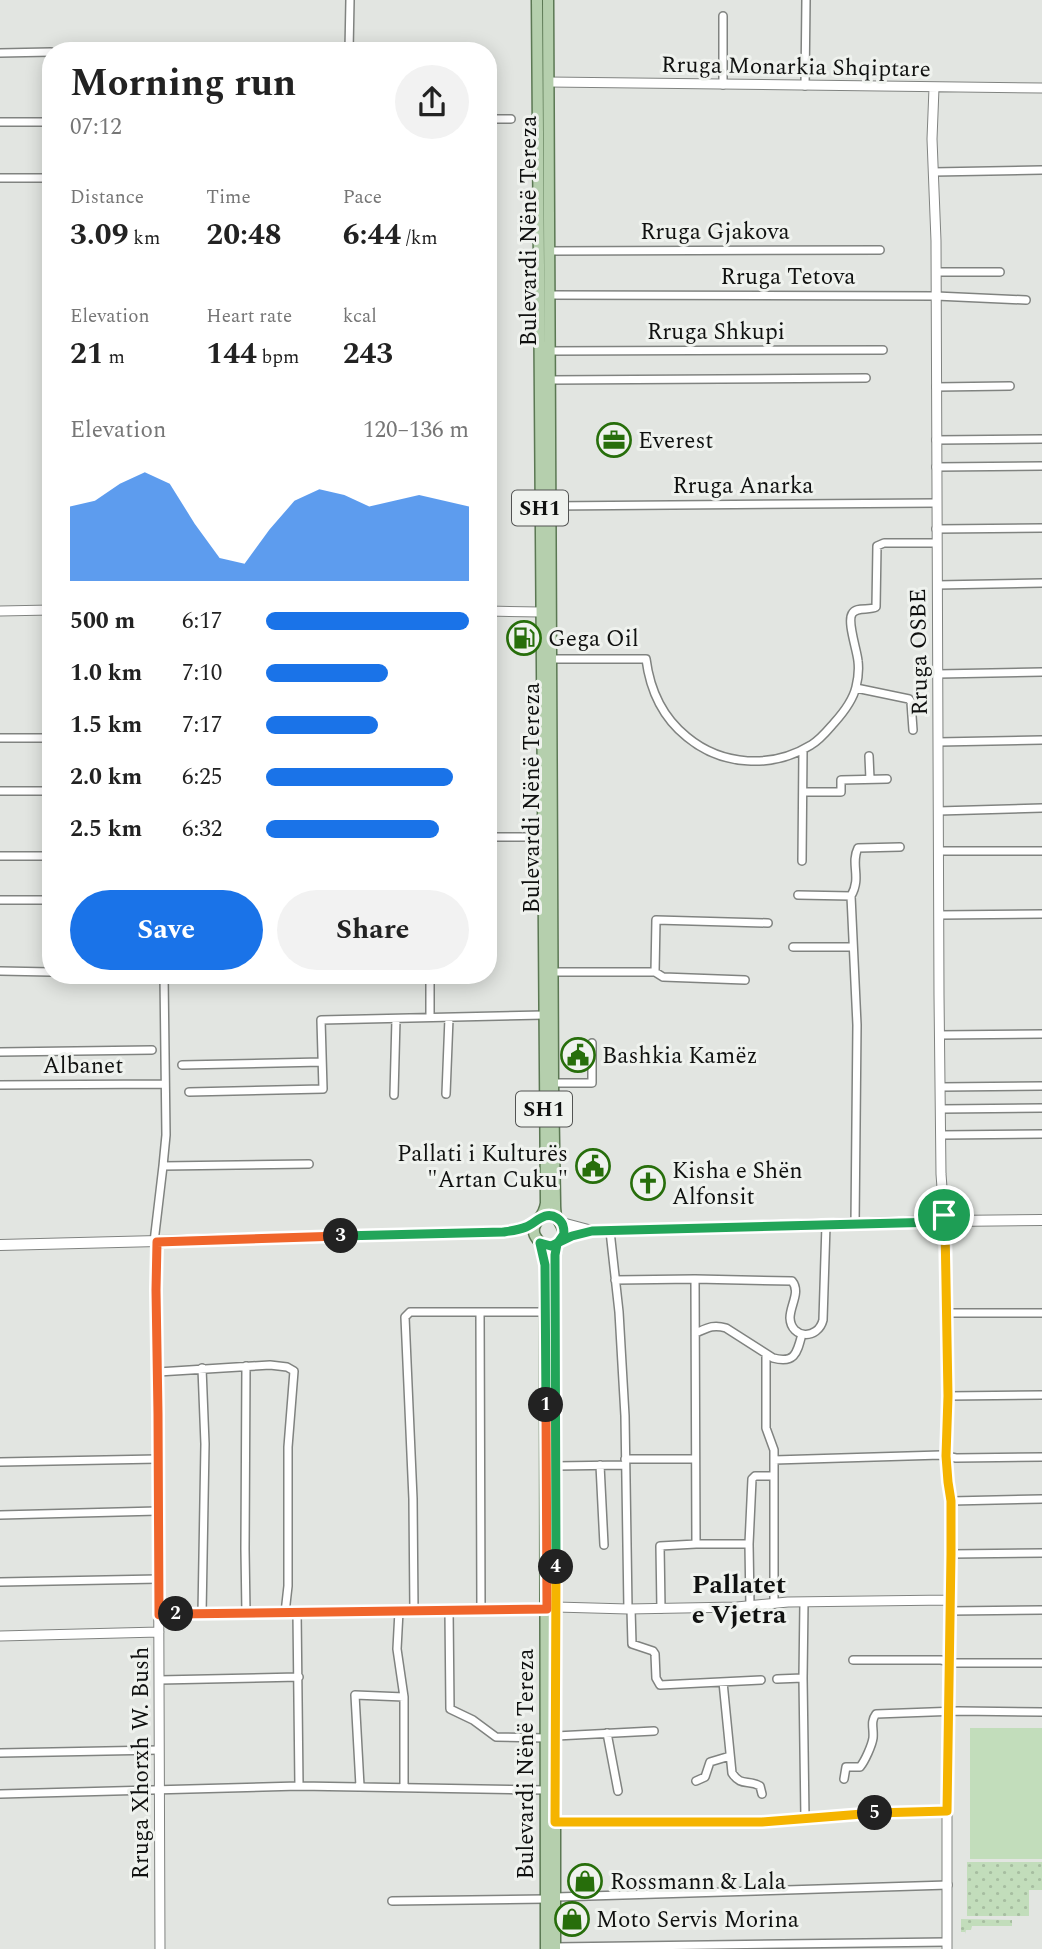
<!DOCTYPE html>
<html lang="en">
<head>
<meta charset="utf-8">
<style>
  :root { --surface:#fff; --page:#f2f2f2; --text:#222; --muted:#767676; --accent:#1a73e8 }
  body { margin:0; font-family:Spectral,serif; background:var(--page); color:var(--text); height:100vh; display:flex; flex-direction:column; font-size:26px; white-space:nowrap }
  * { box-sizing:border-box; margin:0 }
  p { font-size:23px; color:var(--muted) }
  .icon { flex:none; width:38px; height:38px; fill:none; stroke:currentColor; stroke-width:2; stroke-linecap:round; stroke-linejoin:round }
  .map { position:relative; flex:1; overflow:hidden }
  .drawer { position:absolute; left:42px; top:42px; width:455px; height:942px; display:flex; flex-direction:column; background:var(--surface); border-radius:28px; box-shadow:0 4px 18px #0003 }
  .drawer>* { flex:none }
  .pin { position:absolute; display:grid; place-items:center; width:60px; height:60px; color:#fff; margin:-30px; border:4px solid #fff; border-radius:50%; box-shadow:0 2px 7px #0007 }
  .km { position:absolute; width:35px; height:35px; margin:-18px; border-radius:50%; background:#222; color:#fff; font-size:19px; line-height:35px; text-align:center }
  .round { display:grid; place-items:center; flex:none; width:74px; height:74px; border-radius:37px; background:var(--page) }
  .overview { display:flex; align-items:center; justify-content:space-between; height:119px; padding:0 28px }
  h1 { font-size:38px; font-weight:700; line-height:52px }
  .stats { display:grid; grid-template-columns:repeat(3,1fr); gap:10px; height:119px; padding:7px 28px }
  .stats div { display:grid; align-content:center }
  .stats b { font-size:30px; font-weight:700 }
  .stats small { font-size:19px; font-weight:400 }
  .stats p { font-size:19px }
  .chart { height:196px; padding:14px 28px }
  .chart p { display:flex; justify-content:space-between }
  .chart svg { width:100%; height:126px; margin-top:7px; fill:var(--accent); opacity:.7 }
  .button { display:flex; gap:14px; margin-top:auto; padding:14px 28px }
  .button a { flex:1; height:80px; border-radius:42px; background:var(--accent); color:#fff; font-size:28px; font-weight:700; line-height:80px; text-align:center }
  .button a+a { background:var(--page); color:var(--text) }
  ul { padding:0 28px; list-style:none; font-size:23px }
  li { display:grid; grid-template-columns:112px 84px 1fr; align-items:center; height:52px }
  li i { height:18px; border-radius:9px; background:var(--accent) }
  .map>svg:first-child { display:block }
  .grass { fill:url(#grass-dots) }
  .park { fill:#c2ddbb }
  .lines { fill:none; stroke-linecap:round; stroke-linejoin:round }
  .minor-casing { stroke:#808380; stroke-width:10 }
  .tertiary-casing { stroke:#808380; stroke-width:11 }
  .secondary-casing { stroke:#808380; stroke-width:12 }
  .primary-casing { stroke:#5b7853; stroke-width:13 }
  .minor { stroke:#fff; stroke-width:7 }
  .tertiary { stroke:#fff; stroke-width:9 }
  .secondary { stroke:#fff; stroke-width:10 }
  .primary { stroke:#b5cfad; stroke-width:10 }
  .split-1-casing { stroke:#fff; stroke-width:14 }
  .split-2-casing { stroke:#fff; stroke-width:14 }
  .split-3-casing { stroke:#fff; stroke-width:14 }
  .split-4-casing { stroke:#fff; stroke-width:14 }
  .split-5-casing { stroke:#fff; stroke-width:14 }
  .split-6-casing { stroke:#fff; stroke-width:14 }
  .split-1 { stroke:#22a559; stroke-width:9 }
  .split-2 { stroke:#f0652b; stroke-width:9 }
  .split-3 { stroke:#f0652b; stroke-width:9 }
  .split-4 { stroke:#22a559; stroke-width:9 }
  .split-5 { stroke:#f5b400; stroke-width:9 }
  .split-6 { stroke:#f5b400; stroke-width:9 }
  .labels { text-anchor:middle; stroke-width:6; stroke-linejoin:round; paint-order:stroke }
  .shield { fill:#eff2ee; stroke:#535453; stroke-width:2 }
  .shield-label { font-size:21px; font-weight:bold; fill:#101110 }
  .street-label { font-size:23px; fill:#101110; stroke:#eff2ee }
  .poi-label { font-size:23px; fill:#101110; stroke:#eff2ee; text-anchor:start }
  .quarter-label { font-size:26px; font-weight:bold; fill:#101110; stroke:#eff2ee }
</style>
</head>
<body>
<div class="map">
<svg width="1042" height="1949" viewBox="0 0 1042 1949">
  <defs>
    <pattern id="grass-dots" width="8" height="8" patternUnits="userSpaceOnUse" patternTransform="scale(1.75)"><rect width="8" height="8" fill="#c2ddbb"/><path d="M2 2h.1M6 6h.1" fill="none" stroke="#a6bda0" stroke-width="1.8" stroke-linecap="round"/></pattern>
  </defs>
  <rect width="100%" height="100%" fill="#e2e5e1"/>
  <path class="grass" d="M967,1862H1042V1890H1029V1916H967Z
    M961,1919L1012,1920V1926H972L971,1930H966L965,1934V1932H961Z"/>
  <path class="park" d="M970,1728H1042V1859H970Z"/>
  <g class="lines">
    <g class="minor-casing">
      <path id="minor" d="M723,16V85
        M77,51L157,48
        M349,51L350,0
        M0,53L51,52
        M805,86L806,0
        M488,119H511
        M0,122H51
        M933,172L1042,170
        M0,178H51
        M549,251L880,250
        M936,272H1000
        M549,295L936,296L1026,300
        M549,351L883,350
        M549,380L866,378
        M936,387L1010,386
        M936,440L1042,439
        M936,467L1042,466
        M550,506L936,503
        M936,529L1042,528
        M937,585L1042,583
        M551,659H646C650,690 662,717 687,737C722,766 772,769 811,745C820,740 827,731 834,723C843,713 853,700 856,687C858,679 859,669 858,661C857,650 847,622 852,614C856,606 869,611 876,607L877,546L884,543H936
        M938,674L1042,672
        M856,688L909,699L911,702L913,730
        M0,738H51
        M938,742L1042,740
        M869,756L870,779
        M0,791H51
        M804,792H841V780L887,779
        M938,811L1042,808
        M488,837H542
        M938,851H1042
        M0,856H51
        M802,861L803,750
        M798,895L851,896C862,877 850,864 858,848L900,847
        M851,896L857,1025L855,1224
        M0,900H51
        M939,915L1042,914
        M793,947H853
        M0,971L51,972
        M553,972H655L663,977L745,980
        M655,972L656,920L768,923
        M430,1017V975
        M939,1035L1042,1034
        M0,1052L152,1050
        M182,1065L322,1062
        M553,1083H592V1043
        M0,1085L165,1084
        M941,1087L1042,1086
        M189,1092L323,1089L321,1020L544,1015
        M446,1094L449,1018
        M394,1095L396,1019
        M941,1109L1042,1108
        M941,1135L1042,1134
        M163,1166L166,1135L164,975
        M610,1231L619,1312L625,1416L628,1609
        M154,1242L163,1166L309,1164
        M615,1280L695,1279
        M480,1312L481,1610
        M946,1313H1042
        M696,1333C707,1328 713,1324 726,1328L773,1358C795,1364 797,1353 802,1334
        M766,1354V1428L774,1450V1604
        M246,1366L245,1549L246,1613
        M158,1372L270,1365L287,1367L294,1371L288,1447V1586L285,1613
        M948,1396L1042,1395
        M625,1459H695
        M774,1460L941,1455L956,1458L1042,1457
        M0,1462L158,1459
        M600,1465L604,1545
        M556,1466L625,1465
        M951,1501L1042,1499
        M0,1515L158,1511
        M696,1544H749
        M951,1554L1042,1553
        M0,1582L159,1579
        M804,1602L803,1678L805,1818
        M750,1606L749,1544L752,1479L755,1476H774
        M631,1609L632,1644L653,1651L655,1654L656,1678L660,1685L761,1680
        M661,1609L660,1546L696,1544L695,1279L792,1281C801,1292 790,1305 790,1318C791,1339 818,1340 823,1320L826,1225
        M449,1610L450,1709L473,1720L496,1737L546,1738
        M399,1611L397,1649L404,1697V1787
        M414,1611L413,1499L405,1317L410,1312H545
        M949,1611L1042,1610
        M297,1612L299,1786
        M202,1614L205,1444L202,1368
        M159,1615L547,1609
        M853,1660H941L955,1663H1042
        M777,1679L803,1678
        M159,1680L299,1677
        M723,1682L732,1773C741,1787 748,1779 760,1786L762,1794
        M607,1733L618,1791
        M556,1736L654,1731
        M0,1753L159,1750
        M844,1779L846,1767H860C865,1761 872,1745 873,1738C874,1728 870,1722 876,1714L958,1711L1042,1712
        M696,1781L705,1777L710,1762L730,1756
        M360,1786L355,1695L404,1697
        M0,1794L299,1786L546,1790
        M555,1822H762L873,1813L947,1811
        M556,1897L948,1885
        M392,1901L546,1899
        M555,1947L947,1942"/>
    </g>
    <g class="tertiary-casing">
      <path id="tertiary" d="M549,82L1042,88
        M934,88L932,139L936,241L939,995L941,1174L944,1215
        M0,611L51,610
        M488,611L540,612
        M945,1226L948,1396L946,1456L948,1482L951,1501V1554L947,1811V1949
        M157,1242L156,1291L158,1414L160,1949
        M556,1607L628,1609L737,1607L788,1602L949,1600
        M0,1636L159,1632"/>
    </g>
    <g class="secondary-casing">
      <path id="secondary" d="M938.5 1221a5.5 5.5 0 1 1 11 0a5.5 5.5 0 1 1-11 0Z
        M949,1221L1042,1220
        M562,1223L592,1231L939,1221
        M0,1245L503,1232L527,1227L537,1221"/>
    </g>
    <g class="primary-casing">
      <path id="primary" d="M537,0L546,1203C544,1218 536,1218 534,1228C533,1236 537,1238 540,1243C544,1249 544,1259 545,1265L546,1949
        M540,1243C546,1246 551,1247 556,1244C572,1235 559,1224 556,1215C555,1211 555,1207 555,1203L553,1083L548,0
        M555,1949V1255L557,1244"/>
    </g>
    <use href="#minor" class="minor"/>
    <use href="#tertiary" class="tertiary"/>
    <use href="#secondary" class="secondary"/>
    <use href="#primary" class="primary"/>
  </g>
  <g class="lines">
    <g class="split-1-casing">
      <path id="split-1" d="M546,1405L545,1265L540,1243L551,1246L572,1236L592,1231L939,1222V1218L944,1215"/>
    </g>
    <g class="split-2-casing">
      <path id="split-2" d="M176,1614L547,1609L546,1405"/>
    </g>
    <g class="split-3-casing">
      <path id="split-3" d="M176,1614L159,1615L158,1414L156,1290L157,1242L341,1236"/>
    </g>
    <g class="split-4-casing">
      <path id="split-4" d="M341,1236L503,1232C510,1231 519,1230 526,1227C536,1223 545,1210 557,1218C563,1222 564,1227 564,1234L557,1244L555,1255L556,1567"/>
    </g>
    <g class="split-5-casing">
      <path id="split-5" d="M556,1567L555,1822H762L875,1813"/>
    </g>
    <g class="split-6-casing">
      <path id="split-6" d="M875,1813L947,1811L951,1554V1501L948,1482L946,1456L948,1396L945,1226L949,1221L948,1218L944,1215"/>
    </g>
    <use href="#split-1" class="split-1"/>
    <use href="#split-2" class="split-2"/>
    <use href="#split-3" class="split-3"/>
    <use href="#split-4" class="split-4"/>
    <use href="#split-5" class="split-5"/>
    <use href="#split-6" class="split-6"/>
  </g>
  <defs>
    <g id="office-ring" transform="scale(1.75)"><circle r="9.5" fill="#eff2ee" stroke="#276e0b" stroke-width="1.5"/><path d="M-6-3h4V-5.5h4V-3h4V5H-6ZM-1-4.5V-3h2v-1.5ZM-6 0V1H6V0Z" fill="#276e0b"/></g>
    <g id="fuel-ring" transform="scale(1.75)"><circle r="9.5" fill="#eff2ee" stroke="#276e0b" stroke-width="1.5"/><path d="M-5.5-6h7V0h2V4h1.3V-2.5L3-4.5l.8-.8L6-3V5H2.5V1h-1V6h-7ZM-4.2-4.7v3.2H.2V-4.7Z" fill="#276e0b"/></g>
    <g id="civic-ring" transform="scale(1.75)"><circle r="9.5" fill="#eff2ee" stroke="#276e0b" stroke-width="1.5"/><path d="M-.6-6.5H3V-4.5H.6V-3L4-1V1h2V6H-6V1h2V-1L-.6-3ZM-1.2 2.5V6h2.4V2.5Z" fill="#276e0b"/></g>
    <g id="church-ring" transform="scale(1.75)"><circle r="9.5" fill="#eff2ee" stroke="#276e0b" stroke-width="1.5"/><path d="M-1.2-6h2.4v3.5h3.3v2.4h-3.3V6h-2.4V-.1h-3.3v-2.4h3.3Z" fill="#276e0b"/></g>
    <g id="shop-ring" transform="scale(1.75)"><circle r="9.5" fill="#eff2ee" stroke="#276e0b" stroke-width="1.5"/><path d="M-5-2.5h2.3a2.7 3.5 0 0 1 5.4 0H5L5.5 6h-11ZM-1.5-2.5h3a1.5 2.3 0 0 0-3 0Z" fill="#276e0b"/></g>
  </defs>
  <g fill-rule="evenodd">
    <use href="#office-ring" x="614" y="440"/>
    <use href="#fuel-ring" x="524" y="638"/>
    <use href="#civic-ring" x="578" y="1055"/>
    <use href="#civic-ring" x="593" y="1166"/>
    <use href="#church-ring" x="648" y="1183"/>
    <use href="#shop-ring" x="585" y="1881"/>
    <use href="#shop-ring" x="572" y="1919"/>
  </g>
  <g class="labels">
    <g class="shield">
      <rect x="512" y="490.5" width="56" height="35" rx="5"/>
      <rect x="516" y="1091.5" width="56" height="35" rx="5"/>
    </g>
    <g class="shield-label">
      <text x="540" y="515">SH1</text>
      <text x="544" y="1116">SH1</text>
    </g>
    <g class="street-label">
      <text transform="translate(796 66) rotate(1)" y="8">Rruga Monarkia Shqiptare</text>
      <text transform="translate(528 231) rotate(-90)" y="8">Bulevardi Nënë Tereza</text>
      <text x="715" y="239">Rruga Gjakova</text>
      <text x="788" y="284">Rruga Tetova</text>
      <text x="716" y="339">Rruga Shkupi</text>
      <text x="743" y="493">Rruga Anarka</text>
      <text transform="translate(918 652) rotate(-91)" y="8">Rruga OSBE</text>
      <text transform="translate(531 798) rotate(-90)" y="8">Bulevardi Nënë Tereza</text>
      <text x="83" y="1073">Albanet</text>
      <text transform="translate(140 1763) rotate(-90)" y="8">Rruga Xhorxh W. Bush</text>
      <text transform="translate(525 1764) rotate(-90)" y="8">Bulevardi Nënë Tereza</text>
    </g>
    <g class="poi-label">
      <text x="638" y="448">Everest</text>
      <text x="548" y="646">Gega Oil</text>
      <text x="602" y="1063">Bashkia Kamëz</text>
      <text x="568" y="1161" text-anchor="end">Pallati i Kulturës<tspan x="568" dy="26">"Artan Cuku"</tspan></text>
      <text x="672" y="1178">Kisha e Shën<tspan x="672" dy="26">Alfonsit</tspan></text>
      <text x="610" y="1889">Rossmann &amp; Lala</text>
      <text x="596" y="1927">Moto Servis Morina</text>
    </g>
    <g class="quarter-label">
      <text x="739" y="1593">Pallatet<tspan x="739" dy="30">e Vjetra</tspan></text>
    </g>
  </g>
</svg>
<div class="pin" style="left:944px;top:1215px;background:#1e9e55"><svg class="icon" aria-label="arrive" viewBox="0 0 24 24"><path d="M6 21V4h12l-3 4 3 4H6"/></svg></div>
<b class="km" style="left:546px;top:1405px">1</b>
<b class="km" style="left:176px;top:1614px">2</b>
<b class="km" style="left:341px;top:1236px">3</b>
<b class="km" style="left:556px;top:1567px">4</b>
<b class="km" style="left:875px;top:1813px">5</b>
<section class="drawer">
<div class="overview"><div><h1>Morning run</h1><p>07:12</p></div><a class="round"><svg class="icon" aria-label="share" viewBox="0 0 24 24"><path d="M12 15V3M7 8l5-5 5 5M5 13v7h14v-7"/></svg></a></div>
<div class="stats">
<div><p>Distance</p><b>3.09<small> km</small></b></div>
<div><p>Time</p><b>20:48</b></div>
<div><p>Pace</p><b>6:44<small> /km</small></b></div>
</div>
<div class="stats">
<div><p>Elevation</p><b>21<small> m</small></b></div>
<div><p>Heart rate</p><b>144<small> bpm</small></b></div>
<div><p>kcal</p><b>243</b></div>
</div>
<div class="chart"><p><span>Elevation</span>120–136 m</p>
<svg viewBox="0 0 160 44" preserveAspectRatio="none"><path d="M0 44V18L10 16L20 10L30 6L40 10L50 24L60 36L70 38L80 26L90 16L100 12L110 14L120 18L130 16L140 14L150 16L160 18V44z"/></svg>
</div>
<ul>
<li><b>500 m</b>6:17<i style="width:100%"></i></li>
<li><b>1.0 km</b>7:10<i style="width:60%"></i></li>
<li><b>1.5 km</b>7:17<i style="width:55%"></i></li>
<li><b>2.0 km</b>6:25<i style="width:92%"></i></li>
<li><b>2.5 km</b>6:32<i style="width:85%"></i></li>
</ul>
<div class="button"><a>Save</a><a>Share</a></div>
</section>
</div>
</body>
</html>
